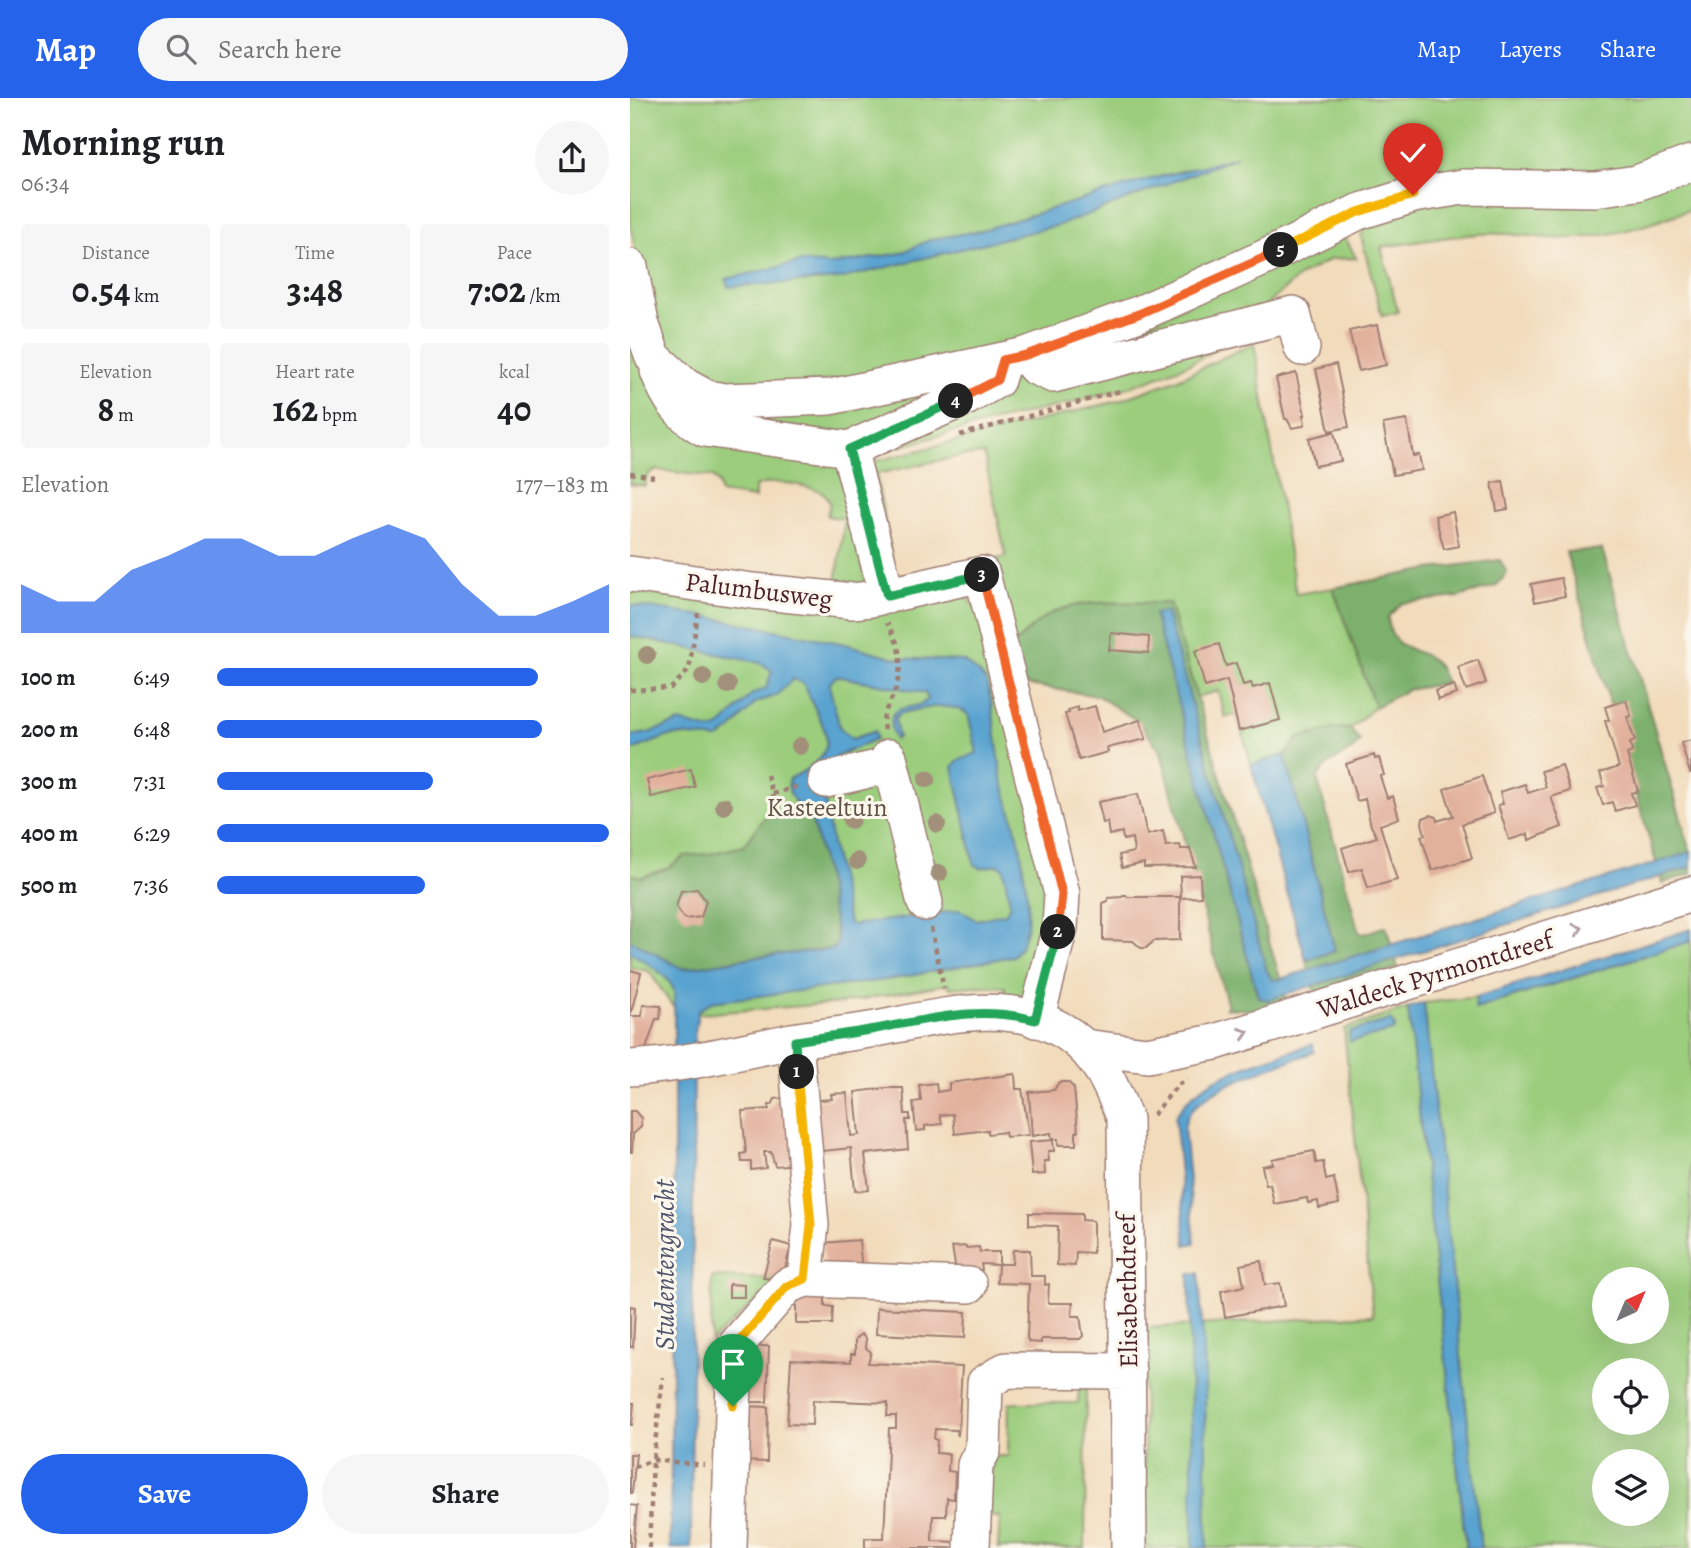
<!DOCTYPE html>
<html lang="en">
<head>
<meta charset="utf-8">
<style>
  :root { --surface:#fff; --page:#f6f6f6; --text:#202124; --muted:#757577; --accent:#2563eb }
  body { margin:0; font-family:Alegreya,serif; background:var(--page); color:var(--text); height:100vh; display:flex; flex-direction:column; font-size:26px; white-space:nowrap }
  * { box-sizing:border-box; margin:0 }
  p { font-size:23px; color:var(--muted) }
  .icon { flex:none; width:38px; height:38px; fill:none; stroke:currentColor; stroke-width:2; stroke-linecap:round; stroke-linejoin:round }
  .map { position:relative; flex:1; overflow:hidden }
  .side { display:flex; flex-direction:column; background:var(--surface); width:630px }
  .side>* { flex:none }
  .needle { width:46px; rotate:44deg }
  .fabs { position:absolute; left:962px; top:1169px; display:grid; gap:14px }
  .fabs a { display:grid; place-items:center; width:77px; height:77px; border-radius:50%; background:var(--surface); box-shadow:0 7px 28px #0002; font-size:35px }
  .pin { position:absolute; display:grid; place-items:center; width:60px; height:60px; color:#fff; margin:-72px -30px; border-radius:50% 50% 50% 0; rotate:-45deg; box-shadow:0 0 7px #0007 }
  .pin .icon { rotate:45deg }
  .km { position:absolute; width:35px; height:35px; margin:-18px; border-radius:50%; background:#222; color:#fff; font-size:19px; line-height:35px; text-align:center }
  .round { display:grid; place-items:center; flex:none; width:74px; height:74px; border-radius:37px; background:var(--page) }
  .head { display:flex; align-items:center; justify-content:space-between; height:119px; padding:0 21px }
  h1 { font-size:38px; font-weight:700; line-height:52px }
  .stats { display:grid; grid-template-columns:repeat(3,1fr); gap:10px; height:119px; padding:7px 21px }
  .stats div { display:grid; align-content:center; border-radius:7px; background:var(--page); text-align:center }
  .stats b { font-size:35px; font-weight:700 }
  .stats small { font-size:19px; font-weight:400 }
  .stats p { font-size:19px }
  .chart { height:196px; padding:14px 21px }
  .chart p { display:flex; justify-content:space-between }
  .chart svg { width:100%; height:126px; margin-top:7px; fill:var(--accent); opacity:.7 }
  .action { display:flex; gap:14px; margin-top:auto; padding:14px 21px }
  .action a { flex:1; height:80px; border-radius:42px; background:var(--accent); color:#fff; font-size:28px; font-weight:700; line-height:80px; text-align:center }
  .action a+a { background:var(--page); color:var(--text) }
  ul { padding:0 21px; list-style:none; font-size:23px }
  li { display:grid; grid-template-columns:112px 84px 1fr; align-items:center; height:52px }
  li i { height:18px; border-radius:9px; background:var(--accent) }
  header { display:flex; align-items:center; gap:42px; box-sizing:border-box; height:98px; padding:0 35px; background:var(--accent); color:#fff }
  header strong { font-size:33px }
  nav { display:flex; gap:38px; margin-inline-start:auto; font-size:24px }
  .search { width:490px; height:63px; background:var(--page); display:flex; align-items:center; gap:18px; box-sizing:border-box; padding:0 24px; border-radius:38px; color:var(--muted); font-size:26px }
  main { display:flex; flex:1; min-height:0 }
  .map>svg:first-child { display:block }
  .green { fill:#9bcd7d; stroke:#727654; stroke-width:2; fill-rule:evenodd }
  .forest { fill:#7cb06c; stroke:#63684c; stroke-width:2 }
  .water { fill:#58a3d0; stroke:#51617e; stroke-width:2; fill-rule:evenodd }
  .building { fill:#e2b19c }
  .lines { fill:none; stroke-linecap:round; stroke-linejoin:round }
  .minor-casing { stroke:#9e7d73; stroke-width:38 }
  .path { stroke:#9e7d73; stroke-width:4.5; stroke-dasharray:5 5; stroke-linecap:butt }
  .minor { stroke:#fff; stroke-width:35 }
  .tree { fill:#a2907a }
  .oneway { stroke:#ae9aa0 }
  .split-1-casing { stroke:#fff; stroke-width:14 }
  .split-2-casing { stroke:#fff; stroke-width:14 }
  .split-3-casing { stroke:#fff; stroke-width:14 }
  .split-4-casing { stroke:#fff; stroke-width:14 }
  .split-5-casing { stroke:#fff; stroke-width:14 }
  .split-6-casing { stroke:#fff; stroke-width:14 }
  .split-1 { stroke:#f5b400; stroke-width:9 }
  .split-2 { stroke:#22a559; stroke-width:9 }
  .split-3 { stroke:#f0652b; stroke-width:9 }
  .split-4 { stroke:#22a559; stroke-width:9 }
  .split-5 { stroke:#f0652b; stroke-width:9 }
  .split-6 { stroke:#f5b400; stroke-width:9 }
  .labels { text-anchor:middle; stroke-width:6; stroke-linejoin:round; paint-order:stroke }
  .street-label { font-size:26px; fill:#4a1f2b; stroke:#fbf7ec }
  .park-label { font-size:26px; fill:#625344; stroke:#fbf7ec }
  .water-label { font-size:28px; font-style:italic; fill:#50546d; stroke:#fbf7ec }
</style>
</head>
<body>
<header>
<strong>Map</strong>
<div class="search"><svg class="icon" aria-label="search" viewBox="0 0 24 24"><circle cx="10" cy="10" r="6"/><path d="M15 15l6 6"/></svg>Search here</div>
<nav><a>Map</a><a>Layers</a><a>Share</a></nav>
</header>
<main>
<section class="side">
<div class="head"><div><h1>Morning run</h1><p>06:34</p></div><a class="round"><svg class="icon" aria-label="share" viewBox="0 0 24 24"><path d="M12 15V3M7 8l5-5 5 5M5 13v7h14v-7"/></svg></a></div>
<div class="stats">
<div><p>Distance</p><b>0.54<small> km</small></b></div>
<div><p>Time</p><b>3:48</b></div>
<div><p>Pace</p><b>7:02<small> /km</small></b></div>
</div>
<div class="stats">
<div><p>Elevation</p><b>8<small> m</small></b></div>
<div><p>Heart rate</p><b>162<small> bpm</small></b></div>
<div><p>kcal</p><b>40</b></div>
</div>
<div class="chart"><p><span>Elevation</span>177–183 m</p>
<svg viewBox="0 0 160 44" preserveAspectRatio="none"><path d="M0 44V27L10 33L20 33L30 22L40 17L50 11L60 11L70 17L80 17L90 11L100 6L110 11L120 27L130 38L140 38L150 33L160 27V44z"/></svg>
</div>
<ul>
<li><b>100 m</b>6:49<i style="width:82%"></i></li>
<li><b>200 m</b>6:48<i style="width:83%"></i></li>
<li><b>300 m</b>7:31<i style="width:55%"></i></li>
<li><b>400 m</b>6:29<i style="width:100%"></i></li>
<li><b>500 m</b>7:36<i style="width:53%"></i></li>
</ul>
<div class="action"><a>Save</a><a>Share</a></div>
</section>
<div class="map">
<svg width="1061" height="1450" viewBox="0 0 1061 1450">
  <rect width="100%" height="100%" fill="#fbf7ec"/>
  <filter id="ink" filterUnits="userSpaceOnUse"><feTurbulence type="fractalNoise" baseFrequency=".0143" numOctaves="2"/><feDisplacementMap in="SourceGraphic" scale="14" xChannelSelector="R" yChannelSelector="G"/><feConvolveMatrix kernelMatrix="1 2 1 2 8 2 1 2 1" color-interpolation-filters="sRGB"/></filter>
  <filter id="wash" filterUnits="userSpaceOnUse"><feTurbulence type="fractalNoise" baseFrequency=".00686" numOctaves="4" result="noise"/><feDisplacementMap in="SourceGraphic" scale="28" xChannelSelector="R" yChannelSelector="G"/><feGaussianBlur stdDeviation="1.57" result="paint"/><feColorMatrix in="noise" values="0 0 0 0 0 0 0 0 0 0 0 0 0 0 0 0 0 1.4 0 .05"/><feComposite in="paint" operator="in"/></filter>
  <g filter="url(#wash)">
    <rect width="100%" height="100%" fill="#f1dbbb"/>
    <path class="green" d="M0,0H1061V52L993,79L855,80L506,210L287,272L102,294L36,259L12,188L0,125Z
      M1061,76V111C1015,129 969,143 919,140C894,138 874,134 848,136C816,138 784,145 751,149L768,214L752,218L731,138L739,122L791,107Z
      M701,138L716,141L726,160L701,161L670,178L623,218L422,271Z
      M0,217L21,277L206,356L236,484L205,492L215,421L197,418L200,405L194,395C176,387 144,380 125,389V400L90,395L88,385L83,379L28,372C18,374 16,378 15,388L0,386Z
      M601,241C546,282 455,302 389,317C338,329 288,344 238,357L385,281L393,272Z
      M624,245L666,496L703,490L745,609L720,631L708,630L669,640L655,657L621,667L608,616L595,619L588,593L566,599L539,505C503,506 452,499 420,516C404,525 391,540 378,552L357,463L376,459L354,356L336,358L335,357L246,376L264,472L234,366L488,303L546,282Z
      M349,275L226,335L151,332L52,297Z
      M0,489L316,495L335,498L351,514L415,753L414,853L392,902H375V889L346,888L320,890L318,886L212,905L54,917L41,906L19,873L0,870Z
      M1061,843V1450H851L794,905L846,899V911ZM975,1181H1027V1234H975ZM975,1272H1027V1325H975ZM975,1363H1027V1416H975Z
      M778,910L836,1450H515L513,1230L743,1217L714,931Z
      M82,1179L151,1181L81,1243Z
      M449,1287H456L455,1450H368L370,1419L358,1418L362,1358H378L379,1305H448Z"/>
    <path class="forest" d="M972,451L1061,755V776L1032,785L936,454Z
      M870,462L877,475L866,488L828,499L772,505L758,519C759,555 788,548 805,564C810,569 813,579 816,585L777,592L745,609L703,490L800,471Z
      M539,505L657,904L633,913L595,910L598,909L531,654L509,624L468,598L386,585L378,552C391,540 404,525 420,516C452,499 503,506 539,505Z
      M708,630L720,631L730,643L723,651L697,667L687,680L729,835L734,836L756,828L768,870L685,896L676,862L705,853L655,657L669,640Z
      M165,705L181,717L195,774L208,843L204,851L125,859L52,871L0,842V776L11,779L38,770L54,758L79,756L114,748L134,720L158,712Z"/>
    <path class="water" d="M607,59L433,126L209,181L98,189L96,181L171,164L200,167L271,155L302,141L349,133L509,84Z
      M0,507L74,518L211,545L266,560L333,563L349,575L356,583L361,602L372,681L390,746L398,805L397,828L391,849L383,858L263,881L81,904L68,913L64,941L61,1450H40L44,1102V893C38,875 15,865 0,854V842L53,871L125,859L204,851L208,843L195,774L181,717C167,707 156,699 159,681C221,652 191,631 174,586L163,581L147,597L125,605L101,632L88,641L50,637L39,638L0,653V638L18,635L50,624L81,632L90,629L122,596L136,590L142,573L131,565L0,538ZM206,578L295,595L298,601C288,612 271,606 262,617L261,630L265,642L268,639L265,620L271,615C294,611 317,602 338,616L347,655L327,663L323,669L344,766L351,770L368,767L373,770L380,806L376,815L346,822L330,812L223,827L219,825L202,746L190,671L210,657L246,641L245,633L222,641L210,630L200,591V585Z
      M536,514L637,873L642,882L650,881L1061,754V769L637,902L628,899L524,516Z
      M655,657L705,853L676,862L621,667Z
      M1061,831V843L845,911L846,899Z
      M794,905L851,1450H836L778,910Z
      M760,922L765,928L763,933L720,944L719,934Z
      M683,946L684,954C651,967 578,986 559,1016C556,1020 555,1026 554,1031L565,1145L556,1147L545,1019C570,974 638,962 683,946Z
      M569,1175L575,1273L577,1450H563L559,1176Z"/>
    <g id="blocks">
      <path class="building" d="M747,227L756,267L729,273L719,233Z
        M706,266L719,329L699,333L686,271Z
        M666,275L675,317H673L675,325L673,328L662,330L657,321H655L646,280Z
        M777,322L783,358L789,357L792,372L763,377L753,326Z
        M704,334L711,363L685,368L679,340Z
        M873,383L878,411L867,413L862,385Z
        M823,414L829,448L814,451L805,418Z
        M931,480L935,498L905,504L901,486Z
        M481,535L519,539L518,555L479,552Z
        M589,546L596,568L606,565L613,587L621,585L623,590L640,585L650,622L609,633L597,582L575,589L565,553Z
        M848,562L856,585L836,592L828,569Z
        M824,587L827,596L808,602L805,593Z
        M996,602L1001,618L997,619L1005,643L1000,645L1002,654L997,656L1008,693L1001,695L1005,707L985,713L982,704L973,707L967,690L974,688L970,675L989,669L975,623L979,622L975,609Z
        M465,608L472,634L510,622L516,641L477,650L478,654L449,662L435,616L439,615L438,612L448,609V613Z
        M1061,642V675H1060L1051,645Z
        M744,657L745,661L749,660L754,677L750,678L757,700L763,698L769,720L750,727L767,782L738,790L732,770L719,774L712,750L747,739L741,728L735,701L727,703L716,666Z
        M932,667L940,693L921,699L932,729L899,742L898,736L879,742L868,707L873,706L870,694L895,686L898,695L916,689L911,673Z
        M61,671L65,689L21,699L17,682Z
        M852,678L864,715L832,726L842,760L802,772L791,738L795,737L792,725L793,720L801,717L806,719L807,723L823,718L814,691Z
        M508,696L517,737L533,733L536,748L550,747L551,751H560L566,769L514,770V765L492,770L489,757L504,754L502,740L493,742L492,734L479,737L477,724L473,725L468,704Z
        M570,777L571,799L551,800L550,778Z
        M67,791L76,803L71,819L55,821L46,809L51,793Z
        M493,797H496L497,799H550V842L524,843L516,850H511L503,843L473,842V805L478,803V800L492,799Z
        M0,872L11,875L1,915H0Z
        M13,907L31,908L30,921H26L14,957H0V918H12Z
        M385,976L386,991H392L399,1037L376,1039L375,1034L358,1036V1032L325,1036L323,1016L310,1017L312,1026L295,1028V1032L286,1033L283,1004L291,1003L289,987L306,985L307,994L319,992V985Z
        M429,984H438L444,990L448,1034H446V1047H428V1041H422L421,1035L402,1038L399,994L424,992Z
        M255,990H273L275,1016H280V1022H276L278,1051L235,1056L239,1092L225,1093L221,1050L183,1054L180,1003L202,1001L201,996L217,995L221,1038L229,1037L225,994Z
        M153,1000L167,1066L145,1068L141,1054H134L136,1070L121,1072V1064H112L111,1056L116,1055L112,1013L139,1011V1007H142L145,1001Z
        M0,1013H5L11,1020V1029L3,1036L2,1054H0Z
        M423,1042L424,1053H418L419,1063H414L415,1076L402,1077L399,1044Z
        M684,1053L686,1065L693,1064L696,1082L704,1080L709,1106L689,1110L688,1103L678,1105L677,1100L644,1106L640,1086L636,1087L632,1068L643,1066L642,1061Z
        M399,1115L452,1116V1122L463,1123V1155L446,1154L445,1168L427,1167L428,1128L399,1127Z
        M229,1142L232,1173L195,1172L192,1145Z
        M143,1143L161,1148L152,1181L133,1180Z
        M336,1148V1150L349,1149L350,1154H369V1166H382L383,1152H400L401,1178H415V1187L419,1186L418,1205H443L442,1218H450L453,1238L450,1241H411V1245L399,1244L397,1240L399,1186L367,1185L368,1167L351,1166L352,1172L326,1173L322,1149Z
        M631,1163L635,1187L650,1185L654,1208L595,1219L591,1193L614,1188L610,1167Z
        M99,1186L114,1187V1199H99Z
        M166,1190H195V1208L203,1209L202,1226H166Z
        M0,1208L5,1209L3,1249H0Z
        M247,1210L336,1214L335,1240L246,1236Z
        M231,1236L236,1241L235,1249L241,1254L238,1265L332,1269L328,1338L326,1332L305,1331L304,1341L307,1342L306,1355L319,1356L318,1373L325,1374L324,1401L317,1400L316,1418H303L302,1443L328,1444L327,1450H235V1440H254L259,1330H266V1318H257L258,1305L183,1302L182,1327L157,1326L161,1261L221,1264V1256H225V1242Z
        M139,1248L137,1304H112L113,1249Z
        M0,1305H4L2,1327H0Z
        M112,1308L138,1309L137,1364L111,1363Z
        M0,1356H6L2,1395H0Z
        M0,1407L7,1408L3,1450H0Z"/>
    </g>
  </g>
  <g filter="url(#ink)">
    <use href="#blocks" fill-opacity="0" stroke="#9e7d73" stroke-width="2"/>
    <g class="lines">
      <g class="minor-casing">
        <path id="minor" d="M0,169L11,225L23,259L55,288L75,299L94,303L200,299L396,257L511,215L636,159L728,114L783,97L833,89L965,91L1007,85L1061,65
          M396,257L405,269L423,277L663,216L672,250
          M28,273C38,300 50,317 75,331L219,351L257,498
          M219,351L337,299L367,282L373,262
          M0,476L123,493L222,503L241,501L352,476L432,796L430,829L406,922
          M259,659L295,805
          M196,682L260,667
          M165,943L181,1127L175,1181L339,1187
          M454,949L517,957L585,944L1061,796
          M0,970C54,967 109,954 162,943C190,938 218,936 246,931C310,919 383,897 441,938C470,959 482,990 495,1021L499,1450
          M99,1450L105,1248L157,1188L175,1181
          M342,1450L345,1367L353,1352L355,1285L376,1272L498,1273"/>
      </g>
      <path class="path" d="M330,337L490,293
        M0,375L24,379
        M0,592L41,590L59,572L68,515
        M254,632C250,613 261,607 266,590C273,566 271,546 257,525
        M137,677L147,710
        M143,696L169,688
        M301,830L314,890
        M523,1017L546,989L557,980
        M4,1369L23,1362L75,1367
        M19,1450L23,1362L33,1279"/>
      <use href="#minor" class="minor"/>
    </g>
    <g class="tree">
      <circle cx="17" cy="557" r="9"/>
      <circle cx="73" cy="579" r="9"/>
      <circle cx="98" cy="587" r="9"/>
      <circle cx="170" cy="648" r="9"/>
      <circle cx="297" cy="681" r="9"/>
      <circle cx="94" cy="708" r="9"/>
      <circle cx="221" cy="722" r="9"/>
      <circle cx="307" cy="726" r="9"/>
      <circle cx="227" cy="763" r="9"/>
      <circle cx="309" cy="775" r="9"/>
    </g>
    <defs><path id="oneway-chevron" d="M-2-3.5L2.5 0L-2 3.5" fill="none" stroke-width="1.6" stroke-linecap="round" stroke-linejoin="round" transform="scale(1.75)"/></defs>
    <g class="oneway">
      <use href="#oneway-chevron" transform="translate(948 831) rotate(-17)"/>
      <use href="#oneway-chevron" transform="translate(614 935) rotate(-17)"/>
    </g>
  </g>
  <g class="lines" filter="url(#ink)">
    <g class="split-1-casing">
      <path id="split-1" d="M103,1308L105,1248L157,1188L175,1181L181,1127L167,974"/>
    </g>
    <g class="split-2-casing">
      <path id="split-2" d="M167,974L165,943C192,939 219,936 245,931C302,921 348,907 405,922L428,834"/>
    </g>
    <g class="split-3-casing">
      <path id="split-3" d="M352,477L432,796L428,834"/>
    </g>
    <g class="split-4-casing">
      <path id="split-4" d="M326,303L219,351L257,498L352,477"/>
    </g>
    <g class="split-5-casing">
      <path id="split-5" d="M326,303L367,282L373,262L396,257L511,215L651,152"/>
    </g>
    <g class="split-6-casing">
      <path id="split-6" d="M651,152L728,114L783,97"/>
    </g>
    <use href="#split-1" class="split-1"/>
    <use href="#split-2" class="split-2"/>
    <use href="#split-3" class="split-3"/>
    <use href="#split-4" class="split-4"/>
    <use href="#split-5" class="split-5"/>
    <use href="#split-6" class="split-6"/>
  </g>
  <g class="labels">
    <g class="street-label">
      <text transform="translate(129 492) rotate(7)" y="9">Palumbusweg</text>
      <text transform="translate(805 876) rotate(-17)" y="9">Waldeck Pyrmontdreef</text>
      <text transform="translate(497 1193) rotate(-91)" y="9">Elisabethdreef</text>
    </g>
    <g class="park-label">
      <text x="197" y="718">Kasteeltuin</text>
    </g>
    <g class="water-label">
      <text transform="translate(34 1167) rotate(-90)" y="10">Studentengracht</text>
    </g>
  </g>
</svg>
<div class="fabs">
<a><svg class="needle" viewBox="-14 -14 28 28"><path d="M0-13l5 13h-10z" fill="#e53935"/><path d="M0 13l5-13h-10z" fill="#757577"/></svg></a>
<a><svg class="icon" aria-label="locate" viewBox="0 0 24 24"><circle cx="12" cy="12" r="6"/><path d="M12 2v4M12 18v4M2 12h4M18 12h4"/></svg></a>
<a><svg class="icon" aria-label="layers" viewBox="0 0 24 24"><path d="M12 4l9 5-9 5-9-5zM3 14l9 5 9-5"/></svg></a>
</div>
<div class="pin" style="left:103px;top:1308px;background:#1e9e55"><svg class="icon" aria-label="arrive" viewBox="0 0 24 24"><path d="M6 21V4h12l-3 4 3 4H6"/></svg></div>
<div class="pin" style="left:783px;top:97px;background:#d93025"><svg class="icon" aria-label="check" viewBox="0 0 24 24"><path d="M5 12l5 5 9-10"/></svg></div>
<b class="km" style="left:167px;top:974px">1</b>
<b class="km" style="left:428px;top:834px">2</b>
<b class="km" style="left:352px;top:477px">3</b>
<b class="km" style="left:326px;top:303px">4</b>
<b class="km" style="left:651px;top:152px">5</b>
</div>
</main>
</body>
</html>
